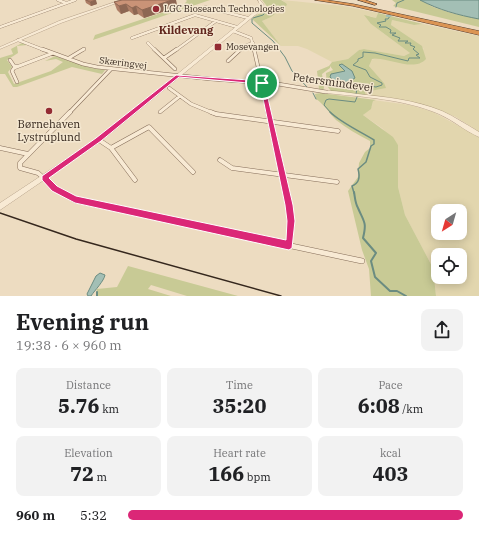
<!DOCTYPE html>
<html lang="en">
<head>
<meta charset="utf-8">
<style>
  :root { --surface:#fff; --page:#f2f2f2; --text:#202124; --muted:#757577; --accent:#db2777 }
  body { margin:0; font-family:"IBM Plex Serif",serif; background:var(--page); color:var(--text); height:100vh; display:flex; flex-direction:column; font-size:15px; white-space:nowrap }
  * { box-sizing:border-box; margin:0 }
  p { font-size:13px; color:var(--muted) }
  .icon { flex:none; width:22px; height:22px; fill:none; stroke:currentColor; stroke-width:2; stroke-linecap:round; stroke-linejoin:round }
  .map { position:relative; height:296px; overflow:hidden }
  .sheet { display:flex; flex-direction:column; background:var(--surface); flex:1 }
  .sheet>* { flex:none }
  .needle { width:26px; rotate:217deg }
  .tools { position:absolute; left:431px; top:204px; display:grid; gap:8px }
  .tools a { display:grid; place-items:center; width:36px; height:36px; border-radius:8px; background:var(--surface); box-shadow:0 2px 10px #0003; font-size:20px }
  .pin { position:absolute; display:grid; place-items:center; width:34px; height:34px; color:#fff; margin:-17px; border:2px solid #fff; border-radius:50%; box-shadow:0 1px 4px #0007 }
  .round { display:grid; place-items:center; flex:none; width:42px; height:42px; border-radius:8px; background:var(--page) }
  .headline { display:flex; align-items:center; justify-content:space-between; height:68px; padding:0 16px }
  h1 { font-size:22px; font-weight:700; line-height:30px }
  .metrics { display:grid; grid-template-columns:repeat(3,1fr); gap:6px; height:68px; padding:4px 16px }
  .metrics div { display:grid; align-content:center; border-radius:8px; background:var(--page); text-align:center }
  .metrics b { font-size:20px; font-weight:700 }
  .metrics small { font-size:11px; font-weight:400 }
  .metrics p { font-size:11px }
  ul { padding:0 16px; list-style:none; font-size:13px }
  li { display:grid; grid-template-columns:64px 48px 1fr; align-items:center; height:30px }
  li i { height:10px; border-radius:5px; background:var(--accent) }
  .map>svg:first-child { display:block }
  .farmland { fill:#e2d6ae; fill-rule:evenodd }
  .green { fill:#c8ca95 }
  .water { fill:#a3bfb5; stroke:#6b8c81 }
  .lines { fill:none; stroke-linecap:round; stroke-linejoin:round }
  .stream-far2 { stroke:#6b8c81; stroke-width:1 }
  .stream-far1 { stroke:#6b8c81; stroke-width:1.5 }
  .stream { stroke:#6b8c81; stroke-width:2 }
  .canal { fill:#a3bfb5; fill-rule:evenodd }
  .minor-far3-casing { stroke:#856d59; stroke-width:3 }
  .minor-far2-casing { stroke:#856d59; stroke-width:4 }
  .minor-far1-casing { stroke:#856d59; stroke-width:5 }
  .minor-casing { stroke:#856d59; stroke-width:6 }
  .tertiary-casing { stroke:#856d59; stroke-width:0.5 }
  .motorway-casing { stroke:#533c2d; stroke-width:1 }
  .minor-far3 { stroke:#f8ead4; stroke-width:2.5 }
  .minor-far2 { stroke:#f8ead4; stroke-width:3 }
  .minor-far1 { stroke:#f8ead4; stroke-width:4 }
  .minor { stroke:#f8ead4; stroke-width:5 }
  .tertiary { fill:#f8ead4; fill-rule:evenodd }
  .motorway { fill:#db9453; fill-rule:evenodd }
  .tram { stroke:#35271d; stroke-width:1.5 }
  .wall { fill:#ae7e66 }
  .shaded-wall { fill:#8d6753 }
  .building { fill:#ca9377; stroke:#8d6753 }
  .route { fill:#db2777; stroke:#fff; fill-rule:evenodd }
  .poi-dot { fill:#932b33; stroke:#f4e7d0; stroke-width:1.5 }
  .labels { text-anchor:middle; stroke-width:3; stroke-linejoin:round; paint-order:stroke }
  .far-poi-label { font-size:9px; fill:#35271d; stroke:#f4e7d0; text-anchor:start }
  .far-street-label { font-size:9px; fill:#35271d; stroke:#f4e7d0 }
  .far-quarter-label { font-size:11px; font-weight:bold; fill:#61261d; stroke:#f4e7d0 }
  .street-label { font-size:11px; fill:#35271d; stroke:#f4e7d0 }
  .poi-label { font-size:11px; fill:#35271d; stroke:#f4e7d0 }
</style>
</head>
<body>
<div class="map">
<svg width="479" height="296" viewBox="0 0 479 296">
  <rect width="100%" height="100%" fill="#eddcc1"/>
  <path class="farmland" d="M282,0L343,6L378,13L376,18L370,16L371,24L410,53L404,56L364,49L359,50L348,59L332,62L307,49L298,46H281L262,21L271,17L286,5V3Z
    M392,20L414,25L423,24L479,36V132L456,117L424,105L366,96L365,92L373,90L381,89L384,83L369,66L370,60L380,58L398,62L424,49L417,43L394,29L391,25Z
    M373,100L410,105L433,112L479,137V296H436L433,268L405,215L398,187V145L382,128L363,115L372,106ZM438,211H460V233H438ZM438,255H460V277H438Z"/>
  <path class="green" d="M186,0H210L93,40L95,35L182,6L187,1Z
    M262,0H281L286,3L287,5L271,17L262,21L281,46L252,19L255,16L264,11L266,5Z
    M392,0H420L433,7L451,13L479,19V27L393,6L396,3Z
    M378,13L423,24L414,25L392,20L391,25L422,46L426,59C413,73 388,56 372,59L369,66L384,83L386,88L365,92L366,96L331,91L327,86L326,73L333,70L330,66V68L322,74L324,88L323,90L319,89L317,71L329,66L332,62L348,59L359,50L364,49L404,56L410,53L371,24L364,15L376,18Z
    M22,43L27,45L17,46L18,53L7,60L12,67L8,72L14,84L51,71L63,62L56,59L45,61L55,56L91,68L105,70L102,74L72,67L17,87H13L5,74H0V58L13,54L11,49Z
    M320,93L376,100L373,101L371,109L363,115L393,137L398,145V187L405,215L433,268L436,296H371L369,269L362,250L348,191L358,177L359,163L365,152L370,148V141C358,135 346,128 336,120C329,113 324,104 316,99L315,94Z
    M128,266L238,296H187L151,285L148,289L171,296H96L97,289L117,287Z"/>
  <path class="water" d="M420,0H479V19C458,15 439,10 420,0Z
    M342,64L352,71L355,78C347,84 336,84 330,77L331,74L345,71L339,65Z
    M100,273L105,275C104,281 95,290 91,296H88L87,294L96,276Z"/>
  <g class="lines">
    <path class="stream-far2" d="M396,7L397,3L404,0
      M253,18L263,15L271,7
      M252,19V23L273,41L285,57L292,71L308,88
      M313,93L316,99
      M356,94L357,89L363,85L376,87L382,85V83L370,77L366,70L353,65L358,61V59L363,57V52L375,53L408,61L409,58H420L416,55L419,54L413,49L415,47L410,45L411,43H405L408,41H398L400,38L392,35L396,33H390L391,30L386,27H379L381,25L377,23L386,21L385,19H388L390,16
      M331,113L324,105L326,100L329,99L355,102L357,97"/>
    <path class="stream-far1" d="M330,112C340,122 361,132 374,140V144L371,146L366,162L358,169C360,176 360,183 352,186L354,193"/>
    <path class="stream" d="M354,192C355,197 355,203 358,208C364,222 367,222 363,238L376,253L371,261L375,277L390,291H397L406,296
      M97,292V296"/>
    <path class="canal" d="M386,15H390L392,16L390,17H386Z"/>
    <g class="minor-far3-casing">
      <path id="minor-far3" d="M58,0L66,3
        M205,7L248,18
        M0,27L75,0
        M233,31L251,38L254,50
        M132,38L195,15L237,27
        M18,40L44,50
        M148,43L155,50
        M83,50L84,49
        M176,50L216,21
        M240,50L244,46L253,43"/>
    </g>
    <g class="minor-far2-casing">
      <path id="minor-far2" d="M42,49L83,64L97,67L211,79L278,84L326,92
        M154,49L175,69
        M254,49L261,80
        M69,58L84,49
        M164,58L177,49
        M10,60L14,66H18
        M228,61L241,49
        M17,82L12,71L14,68L53,53
        M262,83L269,113
        M169,88L191,104L213,113
        M160,112L180,96
        M69,113L111,69"/>
    </g>
    <g class="minor-far1-casing">
      <path id="minor-far1" d="M211,112L216,114L338,131
        M268,112L286,193
        M99,140L111,148L135,180
        M0,148L28,154
        M111,148L149,127L193,172
        M220,160L232,168L337,182
        M64,193L55,188L38,173L20,168V163L70,112"/>
    </g>
    <g class="minor-casing">
      <path id="minor" d="M62,192L75,200L362,261
        M286,192L291,221L289,245"/>
    </g>
    <g class="tertiary-casing">
      <path id="tertiary" d="M121,0H125L61,23L0,49V47L59,21Z
        M258,0H260L264,5L260,11L101,141L0,210V203L97,139L258,9L260,5Z
        M324,91C335,90 347,93 358,94C386,97 415,100 442,111C455,117 467,125 479,132V137C465,131 453,120 439,114C404,99 363,97 326,93L324,92Z"/>
    </g>
    <g class="motorway-casing">
      <path id="motorway" d="M315,0H326L353,4L479,31V35L353,6Z
        M358,0H365L377,4L375,5Z"/>
    </g>
    <use href="#minor-far3" class="minor-far3"/>
    <use href="#minor-far2" class="minor-far2"/>
    <use href="#minor-far1" class="minor-far1"/>
    <use href="#minor" class="minor"/>
    <use href="#tertiary" class="tertiary"/>
    <use href="#motorway" class="motorway"/>
    <path class="tram" d="M0,213L76,239L281,296"/>
  </g>
  <path class="wall" d="M85,0H95L97,4L91,6L86,3Z
    M122,0H176L177,7L144,18L138,14L134,15L129,11L121,14L117,10L114,2Z"/>
  <path class="shaded-wall" d="M96,0L97,4L91,6L90,2Z
    M172,0H176L177,7L144,18L142,10Z
    M126,4L129,11L121,14L119,6Z
    M136,6L138,14L134,15L132,8Z"/>
  <path class="building" d="M86,0H96L90,2Z
    M122,0H172L142,10L136,6L132,8L126,4L119,6L114,2Z"/>
  <path class="route" d="M176,75L264,81L293,205L295,221L292,248L289,250L75,203L52,191L42,180V176L96,138ZM179,77L260,84L285,205L287,221L286,240L76,196L57,186L49,178L101,141Z"/>
  <g class="poi-dot">
    <circle cx="156" cy="9" r="4"/>
    <rect x="214" y="43" width="8" height="8" rx="2"/>
    <circle cx="49" cy="111" r="4"/>
  </g>
  <g class="labels">
    <g class="far-poi-label">
      <text x="164" y="12">LGC Biosearch Technologies</text>
      <text x="226" y="50">Mosevangen</text>
    </g>
    <g class="far-street-label">
      <text transform="translate(123 63) rotate(7)" y="3">Skæringvej</text>
    </g>
    <g class="far-quarter-label">
      <text x="186" y="34">Kildevang</text>
    </g>
    <g class="street-label">
      <text transform="translate(333 82) rotate(8)" y="4">Petersmindevej</text>
    </g>
    <g class="poi-label">
      <text x="49" y="128">Børnehaven<tspan x="49" dy="13">Lystruplund</tspan></text>
    </g>
  </g>
</svg>
<div class="tools">
<a><svg class="needle" viewBox="-14 -14 28 28"><path d="M0-13l5 13h-10z" fill="#e53935"/><path d="M0 13l5-13h-10z" fill="#757577"/></svg></a>
<a><svg class="icon" aria-label="locate" viewBox="0 0 24 24"><circle cx="12" cy="12" r="6"/><path d="M12 2v4M12 18v4M2 12h4M18 12h4"/></svg></a>
</div>
<div class="pin" style="left:262px;top:83px;background:#1e9e55"><svg class="icon" aria-label="arrive" viewBox="0 0 24 24"><path d="M6 21V4h12l-3 4 3 4H6"/></svg></div>
</div>
<section class="sheet">
<div class="headline"><div><h1>Evening run</h1><p>19:38 · 6 × 960 m</p></div><a class="round"><svg class="icon" aria-label="share" viewBox="0 0 24 24"><path d="M12 15V3M7 8l5-5 5 5M5 13v7h14v-7"/></svg></a></div>
<div class="metrics">
<div><p>Distance</p><b>5.76<small> km</small></b></div>
<div><p>Time</p><b>35:20</b></div>
<div><p>Pace</p><b>6:08<small> /km</small></b></div>
</div>
<div class="metrics">
<div><p>Elevation</p><b>72<small> m</small></b></div>
<div><p>Heart rate</p><b>166<small> bpm</small></b></div>
<div><p>kcal</p><b>403</b></div>
</div>
<ul>
<li><b>960 m</b>5:32<i style="width:100%"></i></li>
</ul>
</section>
</body>
</html>
